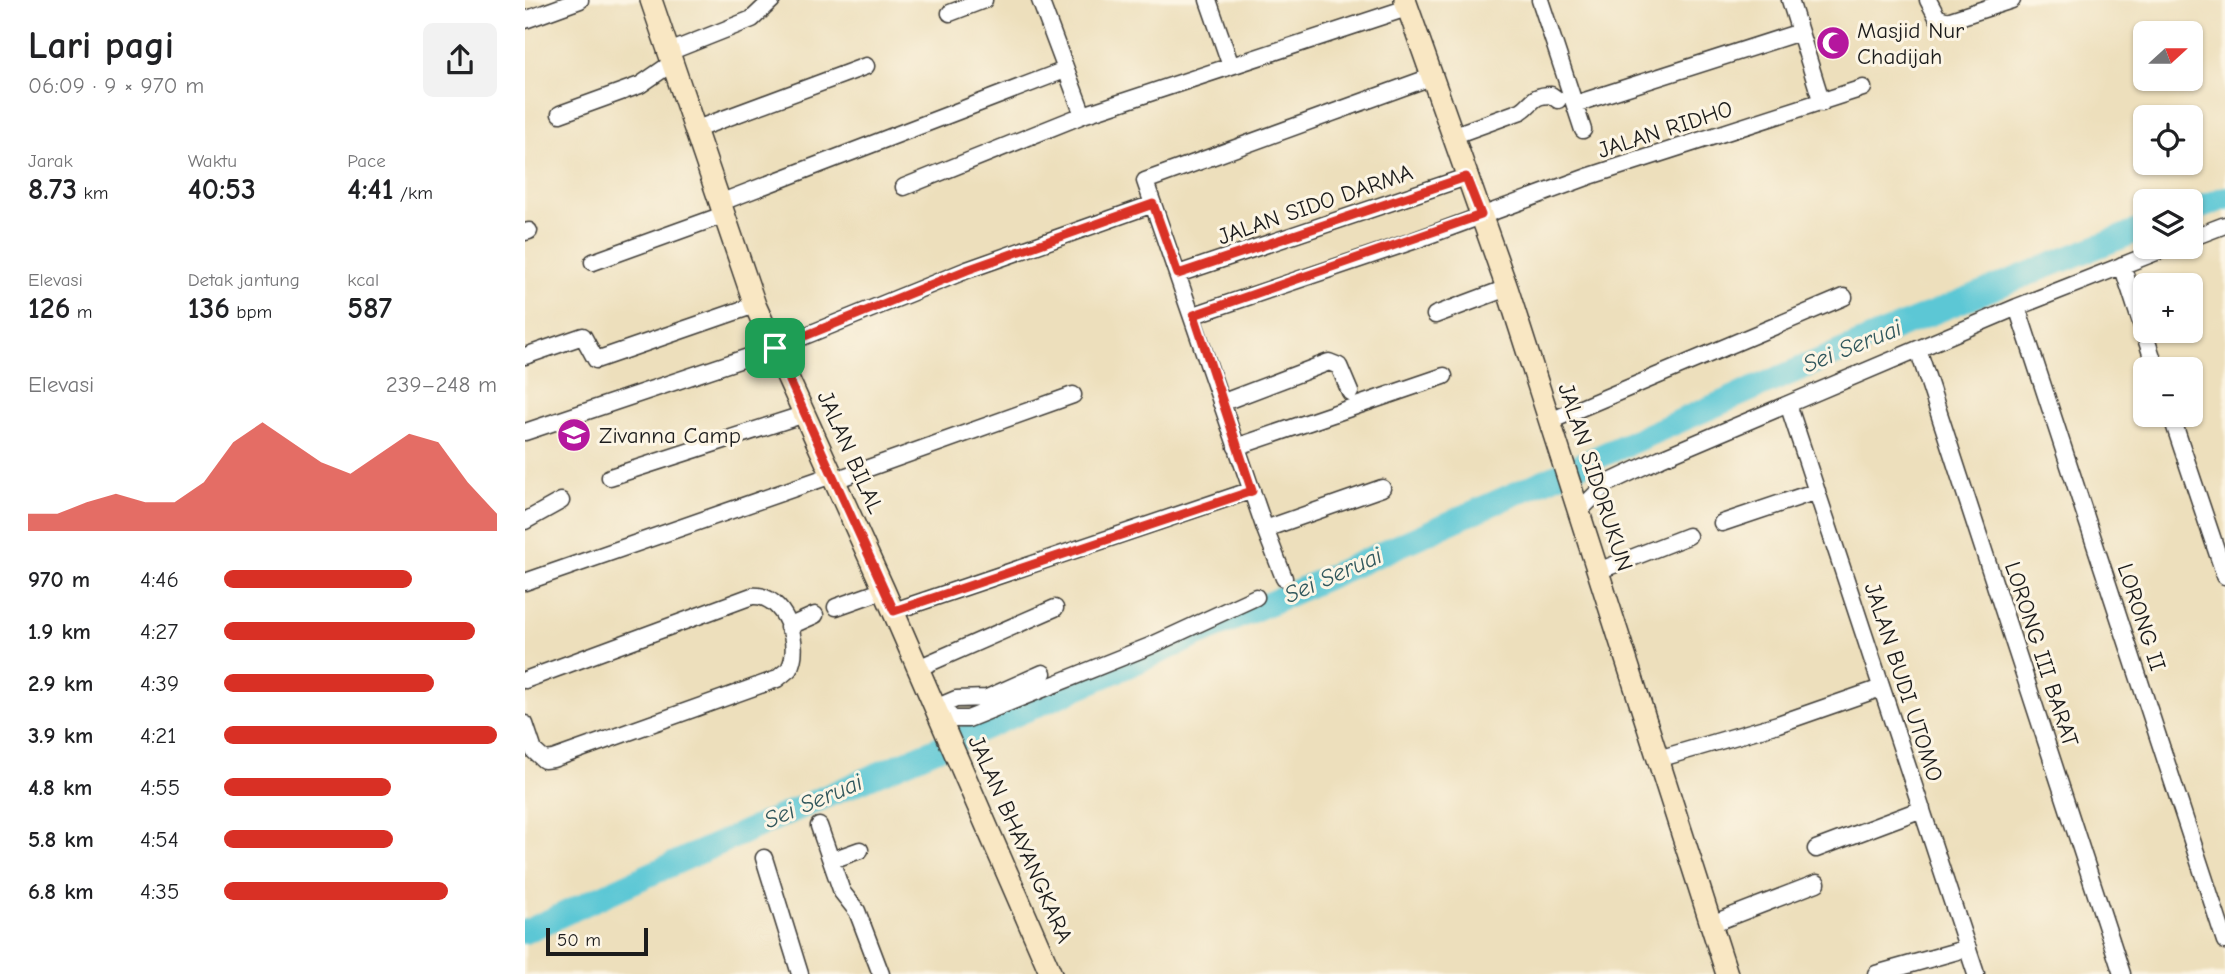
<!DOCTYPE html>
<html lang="id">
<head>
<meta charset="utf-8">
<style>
  :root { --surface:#fff; --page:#f2f2f2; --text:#202124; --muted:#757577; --accent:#d93025 }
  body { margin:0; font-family:"Comic Neue",sans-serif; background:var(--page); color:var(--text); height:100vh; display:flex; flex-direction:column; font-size:26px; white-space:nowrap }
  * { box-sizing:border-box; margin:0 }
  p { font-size:23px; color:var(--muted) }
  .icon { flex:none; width:38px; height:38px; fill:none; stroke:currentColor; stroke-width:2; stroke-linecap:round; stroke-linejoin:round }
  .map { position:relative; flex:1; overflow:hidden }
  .sheet { display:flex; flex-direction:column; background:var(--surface); width:525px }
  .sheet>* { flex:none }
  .needle { width:46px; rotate:69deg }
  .controls { position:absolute; left:1608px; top:21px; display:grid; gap:14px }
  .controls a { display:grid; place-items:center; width:70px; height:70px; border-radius:10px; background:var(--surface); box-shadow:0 2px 5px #0004; font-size:35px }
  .scale { position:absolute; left:21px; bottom:18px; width:102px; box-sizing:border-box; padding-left:7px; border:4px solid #1c1c1c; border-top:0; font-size:19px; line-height:24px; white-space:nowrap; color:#1c1c1c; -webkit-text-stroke:5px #fcf5e5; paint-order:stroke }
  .pin { position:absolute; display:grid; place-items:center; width:60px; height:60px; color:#fff; margin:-30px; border-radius:14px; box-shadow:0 4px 10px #0006 }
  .round { display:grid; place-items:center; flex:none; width:74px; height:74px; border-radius:10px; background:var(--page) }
  .summary { display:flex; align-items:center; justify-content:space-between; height:119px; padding:0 28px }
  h1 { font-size:38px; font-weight:700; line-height:52px }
  .figures { display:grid; grid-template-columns:repeat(3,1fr); gap:10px; height:119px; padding:7px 28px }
  .figures div { display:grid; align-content:center }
  .figures b { font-size:30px; font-weight:700 }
  .figures small { font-size:19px; font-weight:400 }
  .figures p { font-size:19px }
  .chart { height:196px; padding:14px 28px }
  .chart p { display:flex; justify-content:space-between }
  .chart svg { width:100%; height:126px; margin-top:7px; fill:var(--accent); opacity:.7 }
  ul { padding:0 28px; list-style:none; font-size:23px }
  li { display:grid; grid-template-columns:112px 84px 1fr; align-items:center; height:52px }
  li i { height:18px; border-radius:9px; background:var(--accent) }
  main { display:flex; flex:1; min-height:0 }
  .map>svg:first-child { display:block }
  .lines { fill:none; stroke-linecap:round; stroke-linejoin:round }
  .river { stroke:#5cc7d5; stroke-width:24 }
  .street-casing { stroke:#3b3934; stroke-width:19 }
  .secondary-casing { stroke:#3b3934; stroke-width:24 }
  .street { stroke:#fff; stroke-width:16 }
  .secondary { stroke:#f9e7c3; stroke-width:21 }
  .route-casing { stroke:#fff; stroke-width:14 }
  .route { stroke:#d93025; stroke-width:9 }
  .labels { text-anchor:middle; stroke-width:6; stroke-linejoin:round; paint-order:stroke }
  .poi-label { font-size:23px; fill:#1c1c1c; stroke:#fcf5e5; text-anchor:start }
  .street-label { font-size:23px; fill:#1c1c1c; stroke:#fcf5e5 }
  .water-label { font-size:24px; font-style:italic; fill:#32585d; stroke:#fcf5e5 }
</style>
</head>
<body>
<main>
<section class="sheet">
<div class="summary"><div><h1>Lari pagi</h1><p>06:09 · 9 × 970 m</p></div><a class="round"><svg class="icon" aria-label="share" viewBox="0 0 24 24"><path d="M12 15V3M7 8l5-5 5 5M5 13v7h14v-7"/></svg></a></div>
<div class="figures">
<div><p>Jarak</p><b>8.73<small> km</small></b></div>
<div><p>Waktu</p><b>40:53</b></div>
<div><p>Pace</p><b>4:41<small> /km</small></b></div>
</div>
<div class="figures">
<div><p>Elevasi</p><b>126<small> m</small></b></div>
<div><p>Detak jantung</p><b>136<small> bpm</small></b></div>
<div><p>kcal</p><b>587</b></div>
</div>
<div class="chart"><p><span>Elevasi</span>239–248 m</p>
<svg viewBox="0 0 160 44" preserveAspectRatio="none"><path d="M0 44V38L10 38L20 34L30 31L40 34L50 34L60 27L70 13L80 6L90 13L100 20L110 24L120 17L130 10L140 13L150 27L160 38V44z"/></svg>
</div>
<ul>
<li><b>970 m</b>4:46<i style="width:69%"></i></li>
<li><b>1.9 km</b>4:27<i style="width:92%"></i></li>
<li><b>2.9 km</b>4:39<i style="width:77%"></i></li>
<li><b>3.9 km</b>4:21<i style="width:100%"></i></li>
<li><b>4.8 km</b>4:55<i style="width:61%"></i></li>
<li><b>5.8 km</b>4:54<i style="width:62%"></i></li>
<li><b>6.8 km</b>4:35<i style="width:82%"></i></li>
</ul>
</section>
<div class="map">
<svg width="1700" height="974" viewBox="0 0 1700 974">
  <rect width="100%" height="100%" fill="#fcf5e5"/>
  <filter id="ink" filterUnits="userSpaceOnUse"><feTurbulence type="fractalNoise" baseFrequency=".0143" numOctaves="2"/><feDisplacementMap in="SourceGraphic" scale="14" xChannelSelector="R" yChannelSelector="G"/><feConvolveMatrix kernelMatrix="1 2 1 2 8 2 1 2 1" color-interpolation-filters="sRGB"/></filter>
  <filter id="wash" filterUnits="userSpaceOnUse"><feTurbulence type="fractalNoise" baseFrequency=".00686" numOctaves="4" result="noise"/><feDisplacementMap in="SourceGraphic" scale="28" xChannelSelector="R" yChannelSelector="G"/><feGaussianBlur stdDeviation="1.57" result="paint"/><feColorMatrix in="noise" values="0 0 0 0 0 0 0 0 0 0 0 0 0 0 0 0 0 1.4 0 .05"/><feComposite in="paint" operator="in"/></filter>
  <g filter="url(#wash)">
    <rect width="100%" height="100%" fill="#eddfbc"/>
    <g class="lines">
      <path class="river" d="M1666,211L1700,198
        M0,932C224,826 455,732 682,631C994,493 1302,350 1620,228"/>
    </g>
  </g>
  <g filter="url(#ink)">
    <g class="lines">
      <g class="street-casing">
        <path id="street" d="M515,0L558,115
          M683,0L706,66
          M1015,0L1058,130
          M1265,0L1297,103
          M1403,0L1412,17L1422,21L1487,0
          M425,13L459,0
          M0,20L55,0
          M144,52L227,19L247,0
          M1050,104L1275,32
          M35,114L115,85L147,63
          M169,130L341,66
          M927,136L996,111C1008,104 1006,95 1026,95L1033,100
          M379,187L558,115L882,8
          M194,203L540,70
          M0,232L4,231
          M1666,238L1700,225
          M68,262L198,215
          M1597,265L1631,369
          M653,274L941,177
          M1492,307L1700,941
          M669,315L888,241L1065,176L1338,88
          M910,315L982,288
          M1393,349L1597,974
          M0,356L58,336L71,360L230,305
          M696,403L804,362L814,366L825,392
          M1263,404L1451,974
          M1646,415L1700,576
          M1025,421L1319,297
          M0,432L250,348L442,270L628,204
          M711,447L919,376
          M85,477L280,414
          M310,480L548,395
          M857,488L740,529L620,181L906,77
          M1054,511L1081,484L1136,458L1492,307L1644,247
          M0,521L36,501
          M1197,523L1292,491
          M740,529L759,578
          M1073,571L1163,536
          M0,582L307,475
          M311,607L359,590
          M369,611L727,490
          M263,627L290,615
          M393,668L530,608
          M0,680L227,596C259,593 278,645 264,669L252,679L28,759L19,760L9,751L0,724
          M416,707L428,719H443L625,646L731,597
          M410,708L431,699L462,698L518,673
          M1133,759L1253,724L1356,688
          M294,826L317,892L332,911L356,974
          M1291,849L1397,809
          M239,858L275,974
          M307,860L335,850
          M1186,924L1292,883
          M1351,974L1443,948"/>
      </g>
      <g class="secondary-casing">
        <path id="secondary" d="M126,0L230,305L359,590L526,974
          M880,0L982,288L1202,974"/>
      </g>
      <use href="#street" class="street"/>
      <use href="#secondary" class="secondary"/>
    </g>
  </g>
  <g class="lines" filter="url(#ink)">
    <g class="route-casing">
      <path id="route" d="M941,177L956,215L669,315L727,491L369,611L250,348L442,270L628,204L653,274Z"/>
    </g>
    <use href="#route" class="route"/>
  </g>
  <defs>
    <g id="mosque-disc" transform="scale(1.75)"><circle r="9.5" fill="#b5179e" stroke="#fcf5e5"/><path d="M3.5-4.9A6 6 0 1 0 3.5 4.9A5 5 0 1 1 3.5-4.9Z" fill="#fff"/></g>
    <g id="school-disc" transform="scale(1.75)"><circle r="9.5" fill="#b5179e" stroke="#fcf5e5"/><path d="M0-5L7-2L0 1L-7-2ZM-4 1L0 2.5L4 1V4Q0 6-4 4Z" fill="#fff"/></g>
  </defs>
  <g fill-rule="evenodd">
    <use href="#mosque-disc" x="1308" y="43"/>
    <use href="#school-disc" x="49" y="435"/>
  </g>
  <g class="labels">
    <g class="poi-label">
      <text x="1332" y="38">Masjid Nur<tspan x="1332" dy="26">Chadijah</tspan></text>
      <text x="74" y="443">Zivanna Camp</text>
    </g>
    <g class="street-label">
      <text transform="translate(1140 129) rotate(-18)" y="8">JALAN RIDHO</text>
      <text transform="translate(790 204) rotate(-19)" y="8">JALAN SIDO DARMA</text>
      <text transform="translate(326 452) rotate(66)" y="8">JALAN BILAL</text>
      <text transform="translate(1071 477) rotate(72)" y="8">JALAN SIDORUKUN</text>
      <text transform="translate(1617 617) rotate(72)" y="8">LORONG II</text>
      <text transform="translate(1517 654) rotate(72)" y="8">LORONG III BARAT</text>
      <text transform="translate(1379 682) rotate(72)" y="8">JALAN BUDI UTOMO</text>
      <text transform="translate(496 839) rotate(66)" y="8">JALAN BHAYANGKARA</text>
    </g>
    <g class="water-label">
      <text transform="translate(1327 346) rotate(-22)" y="8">Sei Seruai</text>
      <text transform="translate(808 575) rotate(-24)" y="8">Sei Seruai</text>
      <text transform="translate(288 801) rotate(-23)" y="8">Sei Seruai</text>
    </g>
  </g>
</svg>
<div class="controls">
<a><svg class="needle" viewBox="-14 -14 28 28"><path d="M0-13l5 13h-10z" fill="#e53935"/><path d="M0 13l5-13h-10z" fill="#757577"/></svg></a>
<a><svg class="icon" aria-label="locate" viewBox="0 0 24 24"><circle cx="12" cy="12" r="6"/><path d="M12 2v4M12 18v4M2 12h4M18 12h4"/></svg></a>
<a><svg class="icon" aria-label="layers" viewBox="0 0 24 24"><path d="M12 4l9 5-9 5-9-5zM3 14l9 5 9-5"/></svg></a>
<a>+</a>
<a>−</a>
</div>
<div class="scale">50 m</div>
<div class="pin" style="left:250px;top:348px;background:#1e9e55"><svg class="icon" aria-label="arrive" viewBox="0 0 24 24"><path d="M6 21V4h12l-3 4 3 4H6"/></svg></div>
</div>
</main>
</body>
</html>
